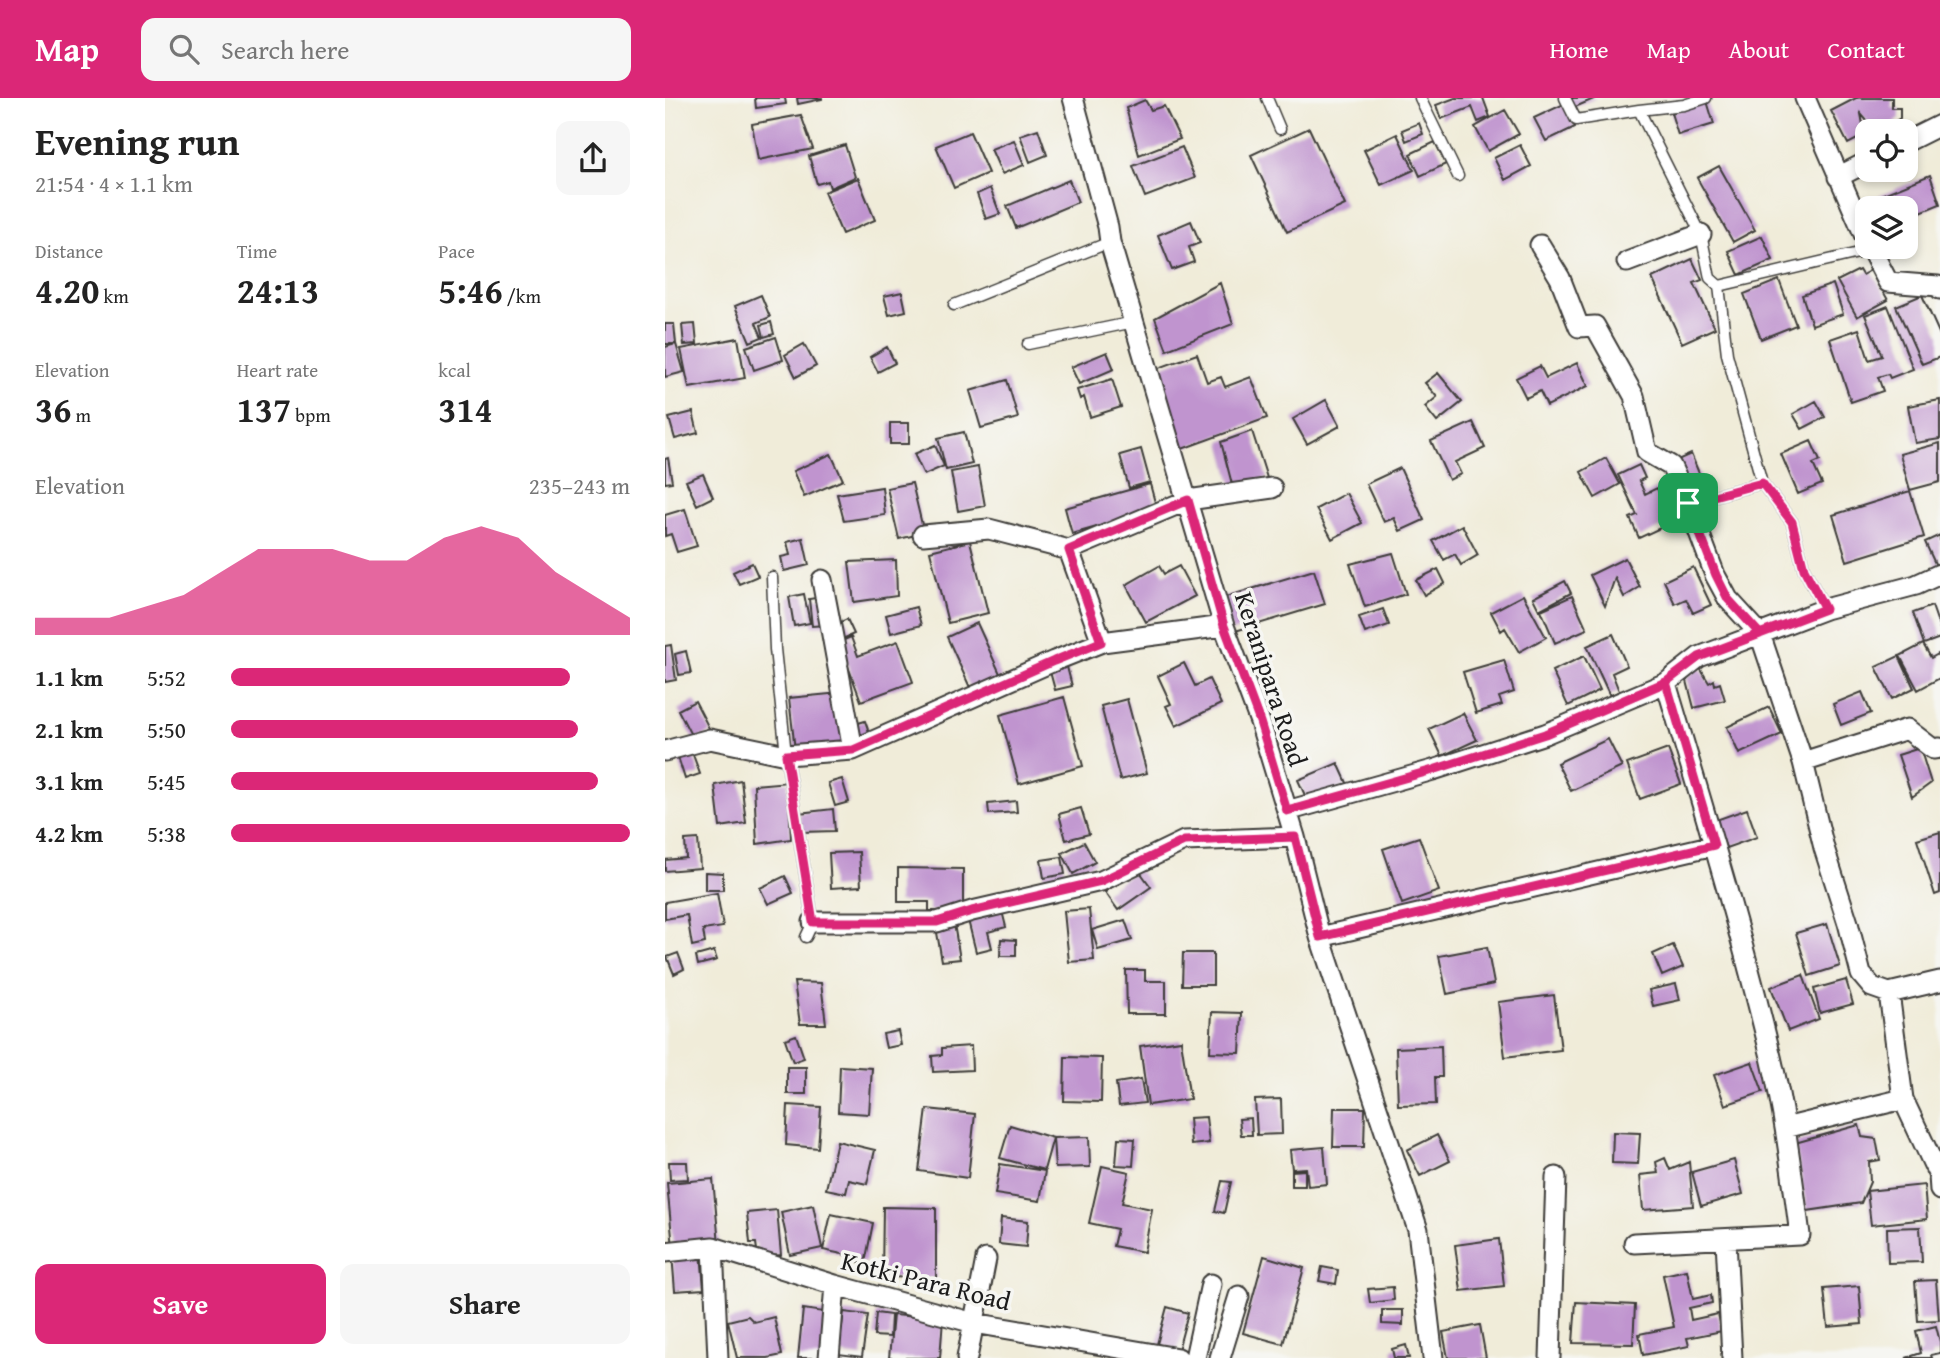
<!DOCTYPE html>
<html lang="en">
<head>
<meta charset="utf-8">
<style>
  :root { --surface:#fff; --page:#f6f6f6; --text:#222; --muted:#767676; --accent:#db2777 }
  body { margin:0; font-family:"Gentium Book Plus",serif; background:var(--page); color:var(--text); height:100vh; display:flex; flex-direction:column; font-size:26px; white-space:nowrap }
  * { box-sizing:border-box; margin:0 }
  p { font-size:23px; color:var(--muted) }
  .icon { flex:none; width:38px; height:38px; fill:none; stroke:currentColor; stroke-width:2; stroke-linecap:round; stroke-linejoin:round }
  .map { position:relative; flex:1; overflow:hidden }
  .sheet { display:flex; flex-direction:column; background:var(--surface); width:665px }
  .sheet>* { flex:none }
  .controls { position:absolute; left:1190px; top:21px; display:grid; gap:14px }
  .controls a { display:grid; place-items:center; width:63px; height:63px; border-radius:14px; background:var(--surface); box-shadow:0 4px 10px #0003; font-size:35px }
  .pin { position:absolute; display:grid; place-items:center; width:60px; height:60px; color:#fff; margin:-30px; border-radius:14px; box-shadow:0 4px 10px #0006 }
  .round { display:grid; place-items:center; flex:none; width:74px; height:74px; border-radius:14px; background:var(--page) }
  .overview { display:flex; align-items:center; justify-content:space-between; height:119px; padding:0 35px }
  h1 { font-size:38px; font-weight:700; line-height:52px }
  .metrics { display:grid; grid-template-columns:repeat(3,1fr); gap:10px; height:119px; padding:7px 35px }
  .metrics div { display:grid; align-content:center }
  .metrics b { font-size:35px; font-weight:700 }
  .metrics small { font-size:19px; font-weight:400 }
  .metrics p { font-size:19px }
  .chart { height:196px; padding:14px 35px }
  .chart p { display:flex; justify-content:space-between }
  .chart svg { width:100%; height:126px; margin-top:7px; fill:var(--accent); opacity:.7 }
  .primary-button { display:flex; gap:14px; margin-top:auto; padding:14px 35px }
  .primary-button a { flex:1; height:80px; border-radius:14px; background:var(--accent); color:#fff; font-size:28px; font-weight:700; line-height:80px; text-align:center }
  .primary-button a+a { background:var(--page); color:var(--text) }
  ul { padding:0 35px; list-style:none; font-size:23px }
  li { display:grid; grid-template-columns:112px 84px 1fr; align-items:center; height:52px }
  li i { height:18px; border-radius:9px; background:var(--accent) }
  header { display:flex; align-items:center; gap:42px; box-sizing:border-box; height:98px; padding:0 35px; background:var(--accent); color:#fff }
  header strong { font-size:33px }
  nav { display:flex; gap:38px; margin-inline-start:auto; font-size:24px }
  .search { width:490px; height:63px; background:var(--page); display:flex; align-items:center; gap:18px; box-sizing:border-box; padding:0 24px; border-radius:14px; color:var(--muted); font-size:26px }
  main { display:flex; flex:1; min-height:0 }
  .map>svg:first-child { display:block }
  .building { fill:#c094cf }
  .lines { fill:none; stroke-linecap:round; stroke-linejoin:round }
  .service-casing { stroke:#3c3b38; stroke-width:13 }
  .minor-casing { stroke:#3c3b38; stroke-width:23 }
  .service { stroke:#fff; stroke-width:10 }
  .minor { stroke:#fff; stroke-width:19 }
  .route-casing { stroke:#fff; stroke-width:14 }
  .route { stroke:#db2777; stroke-width:9 }
  .labels { text-anchor:middle; stroke-width:7; stroke-linejoin:round; paint-order:stroke }
  .street-label { font-size:26px; fill:#1c1c1c; stroke:#f6f6f2 }
</style>
</head>
<body>
<header>
<strong>Map</strong>
<div class="search"><svg class="icon" aria-label="search" viewBox="0 0 24 24"><circle cx="10" cy="10" r="6"/><path d="M15 15l6 6"/></svg>Search here</div>
<nav><a>Home</a><a>Map</a><a>About</a><a>Contact</a></nav>
</header>
<main>
<section class="sheet">
<div class="overview"><div><h1>Evening run</h1><p>21:54 · 4 × 1.1 km</p></div><a class="round"><svg class="icon" aria-label="share" viewBox="0 0 24 24"><path d="M12 15V3M7 8l5-5 5 5M5 13v7h14v-7"/></svg></a></div>
<div class="metrics">
<div><p>Distance</p><b>4.20<small> km</small></b></div>
<div><p>Time</p><b>24:13</b></div>
<div><p>Pace</p><b>5:46<small> /km</small></b></div>
</div>
<div class="metrics">
<div><p>Elevation</p><b>36<small> m</small></b></div>
<div><p>Heart rate</p><b>137<small> bpm</small></b></div>
<div><p>kcal</p><b>314</b></div>
</div>
<div class="chart"><p><span>Elevation</span>235–243 m</p>
<svg viewBox="0 0 160 44" preserveAspectRatio="none"><path d="M0 44V38L10 38L20 38L30 34L40 30L50 22L60 14L70 14L80 14L90 18L100 18L110 10L120 6L130 10L140 22L150 30L160 38V44z"/></svg>
</div>
<ul>
<li><b>1.1 km</b>5:52<i style="width:85%"></i></li>
<li><b>2.1 km</b>5:50<i style="width:87%"></i></li>
<li><b>3.1 km</b>5:45<i style="width:92%"></i></li>
<li><b>4.2 km</b>5:38<i style="width:100%"></i></li>
</ul>
<div class="primary-button"><a>Save</a><a>Share</a></div>
</section>
<div class="map">
<svg width="1275" height="1260" viewBox="0 0 1275 1260">
  <rect width="100%" height="100%" fill="#f6f6f2"/>
  <filter id="ink" filterUnits="userSpaceOnUse"><feTurbulence type="fractalNoise" baseFrequency=".0143" numOctaves="2"/><feDisplacementMap in="SourceGraphic" scale="14" xChannelSelector="R" yChannelSelector="G"/><feConvolveMatrix kernelMatrix="1 2 1 2 8 2 1 2 1" color-interpolation-filters="sRGB"/></filter>
  <filter id="wash" filterUnits="userSpaceOnUse"><feTurbulence type="fractalNoise" baseFrequency=".00686" numOctaves="4" result="noise"/><feDisplacementMap in="SourceGraphic" scale="28" xChannelSelector="R" yChannelSelector="G"/><feGaussianBlur stdDeviation="1.57" result="paint"/><feColorMatrix in="noise" values="0 0 0 0 0 0 0 0 0 0 0 0 0 0 0 0 0 1.4 0 .05"/><feComposite in="paint" operator="in"/></filter>
  <g filter="url(#wash)">
    <rect width="100%" height="100%" fill="#f0ecd9"/>
    <g id="blocks">
      <path class="building" d="M90,0H120L121,6L91,10Z
        M132,0H157V1L133,6Z
        M790,0H818L825,19L813,24L807,9L776,21L771,7Z
        M904,0H931L908,10Z
        M1191,0H1227V10H1235V20L1217,33H1211L1196,16L1200,37L1183,46L1166,13Z
        M480,2L486,12L499,8L515,41L474,57L461,10Z
        M1042,3L1049,26L1013,37L1006,15Z
        M899,6L910,29L881,43L869,20Z
        M840,12L854,36L823,53L810,29Z
        M136,17L148,51L93,62L87,26Z
        M754,25L758,36L741,43L737,32Z
        M644,30L680,107L622,134L586,57Z
        M373,31L382,57L365,64L355,37Z
        M305,34L323,75L289,90L271,48Z
        M732,36L749,72L716,87L699,52Z
        M349,42L359,67L337,76L326,51Z
        M770,44L781,66L755,78L745,56Z
        M180,47L190,79L165,90L163,83L152,86L144,58Z
        M855,47L866,68L840,82L829,60Z
        M517,49L530,80L480,99L468,68Z
        M1054,68L1090,132L1068,144L1032,80Z
        M1265,77L1275,106L1241,120V110H1210L1206,101Z
        M193,80L210,122L177,136L159,94Z
        M404,82L413,104L351,130L342,108Z
        M325,90L335,116L321,121L312,96Z
        M526,123L535,145L524,149L529,164L507,172L493,137Z
        M1097,138L1108,162L1074,177L1063,153Z
        M1027,161L1037,182L1029,185L1050,230L1017,245L987,180Z
        M1194,172L1197,177L1206,172L1223,202L1192,219L1172,183Z
        M1114,182L1131,227L1096,241L1079,196Z
        M555,185L568,226L502,252L490,220Z
        M1168,186L1178,216L1147,227L1137,197Z
        M237,194L241,213L224,217L219,198Z
        M96,197L105,219L91,225L97,239L85,244L70,208Z
        M1257,197L1275,237V259L1257,266L1231,208Z
        M1223,208L1248,271L1225,280L1223,276L1213,279L1218,293L1186,304L1165,241L1194,231L1204,262L1217,258L1200,217Z
        M106,224L109,236L99,239L96,227Z
        M0,226H9L11,246H0Z
        M30,226L32,246L19,247L17,227Z
        M111,239L118,262L89,272L81,249Z
        M73,240L80,280L24,290L16,251Z
        M11,246L19,274L0,279V249Z
        M139,246L151,268L131,279L120,257Z
        M222,249L230,265L213,274L205,259Z
        M442,254L449,271L414,286L406,269Z
        M532,256L542,284L556,279L560,289L586,279L602,320L517,351L488,272Z
        M912,265L923,288L882,308L875,293L861,300L851,280L875,268L881,280Z
        M773,275L797,304L772,324L760,309L772,299L760,285Z
        M447,281L456,309L425,319L419,299L415,301L412,292Z
        M342,282L353,320L316,330L305,293Z
        M661,302L675,328L642,346L628,321Z
        M1275,302V341L1250,345L1243,308Z
        M1151,303L1160,319L1137,331L1128,316Z
        M28,314L33,335L10,341L4,320Z
        M808,324L820,350L790,364L796,376L784,382L766,343Z
        M225,325H244V346H225Z
        M587,333L602,380L568,390L556,344Z
        M299,334L307,366L281,372L273,340Z
        M1146,343L1155,363L1148,366L1157,386L1133,396L1116,356Z
        M1275,345V384L1245,392L1235,356Z
        M270,347L279,368L259,377L249,356Z
        M476,351L485,384L464,390L455,357Z
        M166,356L178,382L139,399L128,373Z
        M1026,356L1038,385L1020,392L1008,364Z
        M3,360L7,384L0,385V361Z
        M941,360L955,386L930,400L916,374Z
        M974,367L980,380L974,383L980,396L992,390L1008,424L974,440L965,420L972,417L953,377Z
        M313,369L320,408L293,413L286,374Z
        M735,370L759,422L735,433L729,420L719,424L701,386Z
        M38,376L48,399L32,407L21,383Z
        M247,385L259,435L234,441L222,390Z
        M485,386L492,412L407,436L400,410Z
        M217,389L220,417L179,423L172,396Z
        M1245,393L1259,439L1182,463L1168,417Z
        M681,395L697,425L667,441L651,411Z
        M20,411L32,448L12,454L6,436L0,438V417Z
        M797,427L813,457L796,467L790,456L779,462L768,443Z
        M1275,437V468L1272,470L1260,444Z
        M138,440L144,467L119,473L116,459L125,457L122,444Z
        M305,443L323,515L283,525L265,453Z
        M728,455L741,496L700,509L685,466Z
        M960,460L975,489L959,499L950,480L940,508L925,477Z
        M231,462L232,498L189,504L184,464Z
        M87,465L93,478L74,486L68,474Z
        M494,468L499,476L514,468L530,498L481,524L461,487Z
        M1028,469L1046,507L1028,515L1021,501L1010,506L999,483Z
        M773,471L780,485L759,497L751,482Z
        M649,472L660,506L567,534L557,500Z
        M900,483L906,495L874,512L868,500Z
        M139,496L145,525L129,528L124,499Z
        M858,497L881,539L854,554L840,530L836,533L826,514Z
        M907,498L922,531L890,545L876,512Z
        M158,499L161,527L147,528L144,501Z
        M1267,508L1275,531V540L1259,546L1248,515Z
        M251,509L256,527L226,535L221,517Z
        M718,511L724,527L700,535L694,519Z
        M182,521L189,536L175,542L169,527Z
        M312,525L337,580L307,594L282,539Z
        M948,536L962,568L947,575L954,593L945,598L922,548Z
        M186,539L193,558L233,543L248,584L196,603L181,563L172,545Z
        M1258,546L1266,560L1275,555V580L1253,592L1235,558Z
        M6,547L11,582L0,584V548Z
        M21,553L26,575L14,577L10,556Z
        M919,558L935,592L903,608L887,573Z
        M1234,558L1249,590L1227,601L1211,569Z
        M839,562L849,594L834,599L837,607L811,615L798,574Z
        M401,565L407,588L390,592L384,570Z
        M519,565L530,588L544,581L556,606L511,628L501,608L506,606L493,578Z
        M1035,570L1044,585L1049,582L1050,587L1055,585L1060,602L1029,610L1021,579Z
        M1197,594L1206,615L1176,627L1168,606Z
        M175,595L180,647L130,652L124,600Z
        M399,599L418,668L354,686L335,617Z
        M462,601L482,675L455,682L436,608Z
        M30,603L46,634L29,643L13,612Z
        M1104,609L1117,636L1074,656L1062,629Z
        M798,615L812,642L777,658L764,631Z
        M200,623L206,640L192,644L187,627Z
        M943,641L957,669L906,693L892,665Z
        M1255,650L1266,685L1247,699L1233,657Z
        M1003,651L1016,686L975,701L962,666Z
        M27,654L35,676L20,681L13,659Z
        M673,665L683,687L643,704L633,682Z
        M177,681L184,704L170,708L163,685Z
        M76,682L81,725L55,729L50,687Z
        M123,684L126,741L92,746L89,687Z
        M351,703L352,714L324,716L323,706Z
        M416,710L424,736L401,742L394,716Z
        M168,711L170,733L136,734L134,715Z
        M1082,711L1092,739L1061,750L1051,722Z
        M1275,734V795L1270,797L1252,741Z
        M754,739L774,793L737,806L718,751Z
        M33,741L35,770L0,773V762L21,760L20,742Z
        M419,744L430,764L408,776L397,755Z
        M194,754L196,788L166,790L164,755Z
        M397,759L400,776L379,780L376,762Z
        M233,770L298,771V813H264V804H233Z
        M473,771L486,789L453,812L440,794Z
        M40,774L58,775V792H40Z
        M120,778L128,795L103,806L95,790Z
        M52,795L58,829L38,832L40,845L27,848L22,817L0,821V804Z
        M336,809L341,829L323,834L327,850L311,854L302,818Z
        M424,811L429,862L404,864L399,813Z
        M460,822L467,842L433,852L427,832Z
        M289,826L295,861L277,863L271,829Z
        M1162,826L1175,868L1144,878L1131,835Z
        M336,841L351,842V858H335Z
        M1008,847L1018,869L997,878L988,856Z
        M822,849L829,886L782,896L774,858Z
        M49,853L52,862L33,867L31,858Z
        M13,855L19,871L9,876L2,859Z
        M518,855H548V887H517Z
        M461,872H480V883H501V916H462Z
        M1138,877L1154,921L1123,933L1106,889Z
        M1181,882L1188,906L1155,915L1149,891Z
        M129,884L156,885L161,926H135Z
        M1011,886L1015,902L988,908L984,892Z
        M889,897L896,952L840,959L833,904Z
        M547,914L577,915L575,955L545,954Z
        M233,933L236,947L221,950L218,936Z
        M131,937L139,960L128,964L120,941Z
        M516,942L525,1001L483,1007L475,948Z
        M306,948L307,972L268,974L267,958L277,957V950Z
        M776,948L777,979H770L771,1006L733,1007L731,950Z
        M400,959L437,960L436,1004L399,1003Z
        M1087,964L1098,994L1060,1007L1049,977Z
        M175,968L207,970L204,1016L173,1014Z
        M122,969H141V996H122Z
        M476,981L480,1005L454,1008L451,985Z
        M616,1001L617,1036L592,1037L590,1002Z
        M123,1007L156,1009L153,1050L121,1047Z
        M669,1010H700L699,1049H668Z
        M262,1011L310,1016L303,1080L254,1073Z
        M541,1019L544,1045L526,1047L524,1020Z
        M586,1020L587,1037H576L574,1021Z
        M345,1027L388,1040L379,1072L335,1060Z
        M1194,1027L1197,1039L1211,1041L1215,1062L1204,1064L1205,1084L1196,1105L1142,1113L1130,1045Z
        M948,1034L975,1035L973,1066L947,1065Z
        M772,1037L785,1063L755,1078L742,1052Z
        M424,1039L425,1069L390,1070L388,1040Z
        M453,1040L470,1041L468,1068L451,1067Z
        M172,1043L210,1052L202,1086L184,1082L181,1095L161,1091Z
        M659,1049L662,1086L643,1088L641,1070L627,1071L625,1052Z
        M1000,1060L1005,1072L1024,1064L1028,1108L978,1112L975,1077L993,1075L991,1064Z
        M1069,1062L1078,1096L1036,1108L1027,1074Z
        M4,1064H22L23,1081L5,1082Z
        M335,1066L380,1073L375,1103L330,1096Z
        M437,1068L464,1074L457,1105L487,1111L479,1154L448,1148L452,1131L424,1125Z
        M640,1072V1088H627V1073Z
        M48,1081L54,1146L8,1150L2,1085Z
        M557,1083L566,1084L559,1115L550,1113Z
        M1259,1087L1262,1121L1206,1127L1202,1093Z
        M148,1107L157,1150L125,1157L116,1114Z
        M218,1109L271,1110V1180L217,1179Z
        M112,1112L116,1157L93,1159L91,1145H85L82,1115Z
        M166,1116L208,1125L200,1165L182,1161V1157L158,1152Z
        M336,1120L363,1123L361,1149L334,1146Z
        M1255,1129L1257,1164L1223,1165L1222,1130Z
        M834,1141L839,1188L796,1193L790,1147Z
        M36,1154L39,1191L10,1193L7,1156Z
        M599,1158L639,1170L618,1246L578,1235Z
        M657,1169L673,1172L671,1186L654,1183Z
        M1022,1172L1028,1201L1046,1197L1047,1205L1024,1210L1026,1222L1053,1216L1057,1233L1022,1240L1024,1248L978,1257L974,1236L1009,1229L998,1177Z
        M1271,1182L1274,1222L1253,1223L1250,1183Z
        M1194,1188L1197,1226L1163,1229L1159,1191Z
        M728,1189L729,1202L705,1205L703,1191Z
        M911,1204L970,1207L968,1246L908,1245Z
        M502,1209L523,1215L513,1252L492,1246Z
        M138,1211L166,1215L161,1260H133Z
        M717,1212H738V1227L717,1226Z
        M179,1214L203,1217L197,1259L173,1256Z
        M211,1215L226,1217L225,1239L209,1238Z
        M228,1217L278,1221L275,1260H224Z
        M83,1218L89,1224L109,1219L117,1257L103,1260H72L63,1223Z
        M815,1227L821,1260H783L778,1234Z
        M1271,1228L1275,1244V1255L1266,1257L1267,1260H1241L1256,1255L1251,1233Z
        M741,1247L744,1260H729L727,1251Z"/>
    </g>
  </g>
  <g filter="url(#ink)">
    <use href="#blocks" fill-opacity="0" stroke="#3c3b38" stroke-width="2"/>
    <g class="lines">
      <g class="service-casing">
        <path id="service" d="M602,0L615,31
          M755,0L793,78
          M900,0L911,22L974,12L1036,136L1045,180L1054,188L1062,256L1097,385L1127,424L1139,471L1160,511
          M974,12L1019,7L1041,0
          M1054,188L1206,152
          M289,207L445,144
          M363,246L469,224
          M1023,405L1097,385
          M107,479L110,551L121,657L148,824L141,839"/>
      </g>
      <g class="minor-casing">
        <path id="minor" d="M408,0L443,129L445,144L559,528L595,624L630,739L655,839L753,1132L768,1260
          M1140,0L1202,143
          M1241,44L1275,27
          M1173,79L1202,64
          M875,147L895,180L914,229L930,228L969,298L982,354L1006,368L1023,405L1050,477L1063,501L1095,536L1138,664L1159,750L1183,825L1196,876L1207,889L1224,895L1275,883
          M1205,149L1223,184L1273,188L1275,191
          M962,164L1036,136
          M258,437L324,431L404,452
          M437,544L404,452L523,402L607,390
          M173,565L157,482L188,652
          M1001,585L1034,559L1160,511L1251,487L1275,476
          M0,653L45,641L121,657L188,652L389,563L437,544L559,528
          M1138,664L1242,631L1268,651L1275,650
          M622,713L768,672L880,636L1001,585C1038,709 1076,833 1106,959C1120,1017 1127,1077 1135,1137L969,1145
          M148,824H272L307,813L436,783L519,743L630,739
          M655,839L1049,747
          M1224,895L1238,1001L1274,1078L1275,1092
          M1120,1030L1238,1001
          M1061,1142L1067,1260
          M48,1149L53,1260
          M0,1154L48,1149L170,1187L309,1225L513,1260
          M164,1260L170,1187
          M302,1260L321,1161
          M530,1260L546,1186
          M555,1260L574,1198
          M885,1260L891,1079"/>
      </g>
      <use href="#service" class="service"/>
      <use href="#minor" class="minor"/>
    </g>
  </g>
  <g class="lines" filter="url(#ink)">
    <g class="route-casing">
      <path id="route" d="M1023,405L1051,477L1063,501L1095,536L1034,559L1001,584L880,636L768,672L622,713L595,624L559,528L523,402L404,452L436,544L389,563L188,652L121,657L148,824H272L307,813L436,783L519,743L630,739L655,839L1049,747L1001,584L1034,559L1160,511L1139,471L1127,424L1097,385L1023,405"/>
    </g>
    <use href="#route" class="route"/>
  </g>
  <g class="labels">
    <g class="street-label">
      <text transform="translate(606 581) rotate(72)" y="9">Keranipara Road</text>
      <text transform="translate(261 1183) rotate(14)" y="9">Kotki Para Road</text>
    </g>
  </g>
</svg>
<div class="controls">
<a><svg class="icon" aria-label="locate" viewBox="0 0 24 24"><circle cx="12" cy="12" r="6"/><path d="M12 2v4M12 18v4M2 12h4M18 12h4"/></svg></a>
<a><svg class="icon" aria-label="layers" viewBox="0 0 24 24"><path d="M12 4l9 5-9 5-9-5zM3 14l9 5 9-5"/></svg></a>
</div>
<div class="pin" style="left:1023px;top:405px;background:#1e9e55"><svg class="icon" aria-label="arrive" viewBox="0 0 24 24"><path d="M6 21V4h12l-3 4 3 4H6"/></svg></div>
</div>
</main>
</body>
</html>
